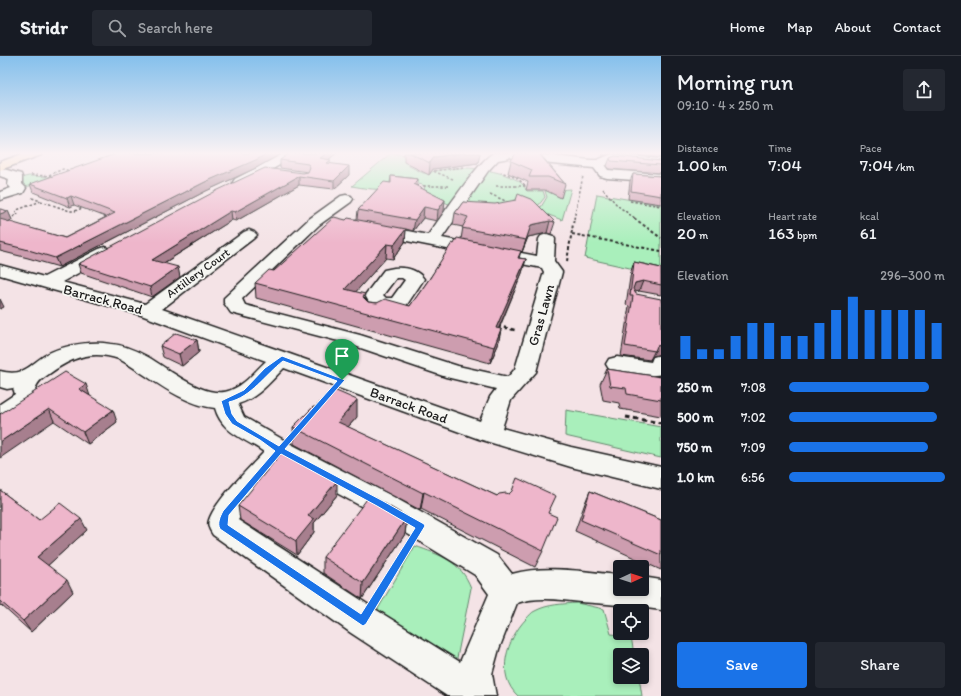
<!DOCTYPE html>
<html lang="en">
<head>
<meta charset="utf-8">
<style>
  :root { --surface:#171b24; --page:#242831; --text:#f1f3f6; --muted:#9ea1a6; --line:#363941; --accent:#1a73e8 }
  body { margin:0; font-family:Itim,sans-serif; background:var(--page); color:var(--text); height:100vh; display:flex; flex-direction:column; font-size:15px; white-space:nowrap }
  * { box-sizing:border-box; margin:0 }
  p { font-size:13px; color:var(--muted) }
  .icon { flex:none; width:22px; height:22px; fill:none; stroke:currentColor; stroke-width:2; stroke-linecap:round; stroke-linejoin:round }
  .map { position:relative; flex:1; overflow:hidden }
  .drawer { display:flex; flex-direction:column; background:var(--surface); width:300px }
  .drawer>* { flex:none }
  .needle { width:26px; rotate:87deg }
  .tools { position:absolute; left:613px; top:504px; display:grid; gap:8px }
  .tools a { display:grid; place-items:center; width:36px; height:36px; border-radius:4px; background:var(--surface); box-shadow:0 2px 6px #0003; font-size:20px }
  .pin { position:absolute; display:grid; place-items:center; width:34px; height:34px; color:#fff; margin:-41px -17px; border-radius:50% 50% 50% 0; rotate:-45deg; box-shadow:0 0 4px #0007 }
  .pin .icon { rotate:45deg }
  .round { display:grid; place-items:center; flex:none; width:42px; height:42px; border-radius:4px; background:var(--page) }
  .headline { display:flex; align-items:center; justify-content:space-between; height:68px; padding:0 16px }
  h1 { font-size:22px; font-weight:600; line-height:30px }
  .stats { display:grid; grid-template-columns:repeat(3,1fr); gap:6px; height:68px; padding:4px 16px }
  .stats div { display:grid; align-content:center }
  .stats b { font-size:17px; font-weight:600 }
  .stats small { font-size:11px; font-weight:400 }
  .stats p { font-size:11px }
  .chart { height:112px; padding:8px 16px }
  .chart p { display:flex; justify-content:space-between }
  .chart svg { width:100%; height:72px; margin-top:4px; stroke:var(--accent); stroke-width:6 }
  .cta { display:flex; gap:8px; margin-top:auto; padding:8px 16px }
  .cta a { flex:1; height:46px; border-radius:4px; background:var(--accent); color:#fff; font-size:16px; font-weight:600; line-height:46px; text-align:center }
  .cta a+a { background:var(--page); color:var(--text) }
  ul { padding:0 16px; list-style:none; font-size:13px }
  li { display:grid; grid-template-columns:64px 48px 1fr; align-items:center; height:30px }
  li i { height:10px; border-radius:5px; background:var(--accent) }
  header { display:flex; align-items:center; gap:24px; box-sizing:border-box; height:56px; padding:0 20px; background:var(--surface); border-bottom:1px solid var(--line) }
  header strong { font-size:19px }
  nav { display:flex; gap:22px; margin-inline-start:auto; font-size:14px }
  .search { width:280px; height:36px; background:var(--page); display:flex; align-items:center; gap:10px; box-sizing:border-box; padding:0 14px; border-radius:4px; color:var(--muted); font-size:15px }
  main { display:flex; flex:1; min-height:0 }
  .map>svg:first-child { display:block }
  .green { fill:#a9efbb; stroke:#62866c }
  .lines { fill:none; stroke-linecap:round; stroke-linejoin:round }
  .minor-casing { stroke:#1c1c1c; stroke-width:3 }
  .major-casing { stroke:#1c1c1c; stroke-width:3 }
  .path-far4 { stroke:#1c1c1c; stroke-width:1.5; stroke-dasharray:2.5 2; stroke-linecap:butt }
  .path-far3 { stroke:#1c1c1c; stroke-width:2; stroke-dasharray:3 2.5; stroke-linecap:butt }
  .path-far2 { stroke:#1c1c1c; stroke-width:2.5; stroke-dasharray:4 3; stroke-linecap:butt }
  .path-far1 { stroke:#1c1c1c; stroke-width:3; stroke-dasharray:4.5 3.5; stroke-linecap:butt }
  .path { stroke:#1c1c1c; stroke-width:3.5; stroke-dasharray:6 4.5; stroke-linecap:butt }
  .minor { fill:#f6f6f2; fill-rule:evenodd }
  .major { fill:#fbddab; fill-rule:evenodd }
  .wall { fill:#cd9daf; stroke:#1c1c1c }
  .shaded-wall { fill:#a77f8e; stroke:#1c1c1c }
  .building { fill:#eeb6cb; stroke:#1c1c1c }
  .route { fill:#1a73e8; stroke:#fff; fill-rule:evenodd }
  .labels { text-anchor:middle; stroke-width:3.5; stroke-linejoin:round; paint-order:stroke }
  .far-street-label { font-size:12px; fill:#1c1c1c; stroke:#f6f6f2 }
  .street-label { font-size:14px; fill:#1c1c1c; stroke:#f6f6f2 }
</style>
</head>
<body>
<header>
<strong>Stridr</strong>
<div class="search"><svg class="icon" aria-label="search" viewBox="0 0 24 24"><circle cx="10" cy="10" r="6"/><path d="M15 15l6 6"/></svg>Search here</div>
<nav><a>Home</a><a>Map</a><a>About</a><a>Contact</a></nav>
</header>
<main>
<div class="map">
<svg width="661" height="640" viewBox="0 0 661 640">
  <rect width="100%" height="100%" fill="#f4e3e6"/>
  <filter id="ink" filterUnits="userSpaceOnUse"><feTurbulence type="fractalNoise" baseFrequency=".025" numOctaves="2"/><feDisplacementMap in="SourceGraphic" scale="8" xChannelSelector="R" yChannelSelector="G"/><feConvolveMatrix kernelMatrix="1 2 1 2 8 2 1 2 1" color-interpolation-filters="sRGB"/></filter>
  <g filter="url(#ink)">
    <path class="green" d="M391,97L407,99L409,110L423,117H428C453,109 478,111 503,118C510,121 520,124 524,130C525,132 526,134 527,135H543L545,141L538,150L541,151L547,141L545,135L571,133L562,164L528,151L451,149L444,146L424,134L425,130C408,123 401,132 385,133C374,134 363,132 352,130Z
      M29,120L50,121C44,127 29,131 21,131L20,122Z
      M597,138L661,149V219L585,202Z
      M566,354L661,371V402L565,380Z
      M415,490C440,499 461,505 471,532L456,607L375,558Z
      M577,547L604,553L611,578L631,580L634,599H620V621H639L642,640H518C495,619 507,583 526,563C529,560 532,556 535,555C548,548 563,548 577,547Z"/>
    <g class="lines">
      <g class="minor-casing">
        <path id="minor" d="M285,97H300L245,129H235L233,126L235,123Z
          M494,97H525L591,104H597L612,98L661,103V111L613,106L605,110L608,114L661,118V126L607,122L600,120L594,112L542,107L512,102L510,100L509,102L498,104L488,115L442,182L537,200L539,183L541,180L547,178L553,180L555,183L554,205L562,216L536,316L511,344L502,372L571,391L661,411V433L571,411L479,383L284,312C270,326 258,342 238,348L244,361L289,387L390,439L497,499L512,518C546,508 585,516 620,519V533H642V521L661,524V554C635,550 608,548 581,546C560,544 538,540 517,547L499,593L492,618L496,640H447L351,577L213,479C210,474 207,470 209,464C215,445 249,412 264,396C244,382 222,377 215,352C179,348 150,320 119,303C92,294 72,301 49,318C42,323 39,324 35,333L38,341C31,353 13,364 0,367V348L15,338L13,332L7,333L0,331V315C27,322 30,306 51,296C69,288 93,285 111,288C125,289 137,295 148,301C169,313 206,345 231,334C245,329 255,315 266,305L141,259L0,219V209L44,221L99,193L105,191L111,193L113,196L111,199L62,226L145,248L244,176L249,174L254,176L257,179L254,182L162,253L480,365L490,341L496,333L446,321L346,287L231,257L224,247V242L309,163L341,140L346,139L351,140L353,143L351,146L319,169L242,243L245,249L360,279L458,310L508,321L515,313L544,216L542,212L377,179L372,177L369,174L372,171L377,169L428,179C439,165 481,101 494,97ZM283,408L370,455L475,519L489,538L460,606L375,553L238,464Z
          M0,112L21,118L22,121V128L26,132L23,137L0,144V136L11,132L8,129L9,123L0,120Z
          M394,212C405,211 417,213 424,223L406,250L391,254L386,253C380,261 377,262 367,260L364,256L370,248L365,239L384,214ZM396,222H402L405,224L392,242H386L383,239Z
          M661,299V318C646,322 624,317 609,313L606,308L609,303L617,301L651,306L653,301Z"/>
      </g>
      <g class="major-casing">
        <path id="major" d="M25,97H43L41,99L0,114V106Z"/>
      </g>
      <path class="path-far4" d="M31,119L53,120L52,122
        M49,119L63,113L70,115
        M453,123L433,115L464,111
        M496,130H526L517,122L501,116
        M422,133L421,132L423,130H448
        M603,133L618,150L636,163
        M490,138L510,147
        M32,142L70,155H75L85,151
        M630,145L661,150
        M9,163L18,158L15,157L17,154L41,145
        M574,163L583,120"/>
      <path class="path-far3" d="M634,162L661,182
        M9,163L11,162
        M572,178L661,195
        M567,205L574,162"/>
      <path class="path-far2" d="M497,270L515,274
        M320,348L328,339"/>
      <path class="path-far1" d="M316,353L321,347
        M626,361L661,367"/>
      <path class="path" d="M377,542L409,490"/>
      <use href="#minor" class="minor"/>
      <use href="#major" class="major"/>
    </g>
    <path class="wall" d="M337,97L329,103L331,108L349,119L334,133L299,129L236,165L232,164L164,207L180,221L152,241L81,217L78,208L303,117L308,116L280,112V104Z
      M404,97H480L478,107L433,113L429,119L404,106Z
      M516,97H545L544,99L541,98V99L565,128L561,142L545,134H526L528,126L508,117L511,105Z
      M619,97H661V102Z
      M610,102L661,105V117L609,113L607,110Z
      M258,111L206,135L59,211L28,202L0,195V153L8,155L12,164L8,166L65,182L106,161L74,149L70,151L33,136L30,128Z
      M633,118L661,120V148L628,143L630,125Z
      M391,120L418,123L417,130L444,155L437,165L423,162L413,175L406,173L405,186L393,203L386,202L355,236L365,243L368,246L410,250L454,188L461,183L463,171L453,169L455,157L463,146L555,166L551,178L547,177L528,181L522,196L521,195L519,202L526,203L522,217L499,273H501L498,289L490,307L256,242L255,227L274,215L346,164L357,163L358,154L390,127Z
      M634,206L661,212V239L639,235L634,236L661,298L653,300L650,304L621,300L629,250L626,249L631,215Z
      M197,284L199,296L182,310L163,301L160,290Z
      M607,313L661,321V360L620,353L619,347L603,344L600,328Z
      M90,340L117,366L88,388L54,365L0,358Z
      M357,361L348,371L497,440L548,457L543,495L535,511L421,453L420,454L294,388L293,371Z
      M0,434L39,464L87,474L48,509L73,536L31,576L1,549L0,550Z
      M590,435L661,464V514L575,475L585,447Z
      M337,439L314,467V476L297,499L240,464L238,450Z
      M407,461L405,478L362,543L323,517V501Z"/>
    <path class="shaded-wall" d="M267,97H282L258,111L206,135L59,211L55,202L205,126Z
      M327,97H337L320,110V102Z
      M464,97H480L478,107L433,113L429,119L430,107L434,101Z
      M603,97H610L602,100Z
      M349,110V119L334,133V125Z
      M299,120V129L236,165L235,156Z
      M418,123L417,133L413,128Z
      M71,140L74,149L70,151L67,142Z
      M445,144L444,155L437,165L438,154Z
      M424,151L423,162L413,175L415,164Z
      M8,155L12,164L0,169V158Z
      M231,155L232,164L154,213L152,204Z
      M550,165L547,177L528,181L522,196L531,169Z
      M406,173L405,186L393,203L394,189Z
      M387,188L386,202L345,248V233Z
      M526,203L522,217L492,288L496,272Z
      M178,211L180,221L152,241L150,231Z
      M643,225L639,235L632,237L630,239L635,227Z
      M0,243L4,251L0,253Z
      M501,273L498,289L490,307L494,291Z
      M197,284L199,296L182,310L179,298Z
      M661,289V298L653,300L650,304L657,290Z
      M86,328L90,340L79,333Z
      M357,344V361L337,383L338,366Z
      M49,353L54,365L0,402V386Z
      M113,354L117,366L88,388L83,376Z
      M337,425V439L314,467V476L297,499L296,485L308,460Z
      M424,436L421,453L420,454L423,437Z
      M407,461L405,478L362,543L363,527Z
      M81,463L87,474L45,512L37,501Z
      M67,524L73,536L31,576L23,565Z"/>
    <path class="building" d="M118,97H267L258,103L205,126L55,202L25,193L0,187V163L65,182L115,157L71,140L67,142L30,128Z
      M290,97H327L320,102L331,104L327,107L349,110L334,125L299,120L235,156L231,155L152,204L178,211L150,231L78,208L216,135L265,112L303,117L308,116L310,111L308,108L280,104Z
      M410,97H464L434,101L430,107Z
      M516,97H541L540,99L565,128L548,121H529L532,114L511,105Z
      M615,100L661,105V109L611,105L610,102Z
      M633,118L661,120V140L631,135Z
      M391,120L418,123L413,128L445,144L438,154L424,151L415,164L358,154L384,126L391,127Z
      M518,138L533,144L555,166L550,165L531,169L526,184L462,172L468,161L455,157L463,146L495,148L505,146L516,144Z
      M0,153L8,155L0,158Z
      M334,161L346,164L348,162L406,173L394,189L387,188L345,233L365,238L363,241L368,246L377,247L385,243L410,250L430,222L452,187L454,188L457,182L521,195L518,202L526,203L496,272L501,273L494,291L255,227L269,214L274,215Z
      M634,206L661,212V229L643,225L635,227L633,233L636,238L661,243V289L657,290L655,295L625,290L633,240H630Z
      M176,277L197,284L179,298L160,290Z
      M607,313L661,321V344L627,338L626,332L610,330Z
      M65,316L86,328L79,333L113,354L83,376L49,353L0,386V358Z
      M334,334L357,344L338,366L497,440L499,438L506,437L509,438L512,435L517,422L556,440L548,457L557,461L543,495L424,436L423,437L293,371L313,351H318Z
      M282,396L337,425L308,460L314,463L296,485L238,450Z
      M0,434L39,464L60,447L81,463L37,501L67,524L23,565L0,545Z
      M590,435L661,464V499L581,464Z
      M370,439L407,461L363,527L323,501Z"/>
  </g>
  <linearGradient id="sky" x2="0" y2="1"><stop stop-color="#85c0ec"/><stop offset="0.52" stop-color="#faf2f4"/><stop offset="1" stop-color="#faf2f4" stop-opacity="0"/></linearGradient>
  <rect width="661" height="187" fill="url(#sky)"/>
  <path class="route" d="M282,300L345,324L285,393L383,445L424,468L425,470L366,568L363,570L220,473C217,467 220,461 223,455L275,395L260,384L232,368L225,358L221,345L244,334L265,312ZM283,305L337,325L279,390L237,365L232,358L229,346C251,341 265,319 283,305ZM281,398L377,450L415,472L361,558L228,469L229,459Z"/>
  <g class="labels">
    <g class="far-street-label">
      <text transform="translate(198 217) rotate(-36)" y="4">Artillery Court</text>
    </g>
    <g class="street-label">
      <text transform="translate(103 243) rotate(15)" y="5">Barrack Road</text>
      <text transform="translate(541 259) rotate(-74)" y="5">Gras Lawn</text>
      <text transform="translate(409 349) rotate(20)" y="5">Barrack Road</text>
    </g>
  </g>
</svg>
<div class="tools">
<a><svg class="needle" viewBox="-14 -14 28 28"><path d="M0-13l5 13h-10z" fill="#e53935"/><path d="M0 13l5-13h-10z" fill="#9ea1a6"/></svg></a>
<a><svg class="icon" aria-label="locate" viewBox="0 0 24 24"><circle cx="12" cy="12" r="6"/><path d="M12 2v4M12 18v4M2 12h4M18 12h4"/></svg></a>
<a><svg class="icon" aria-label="layers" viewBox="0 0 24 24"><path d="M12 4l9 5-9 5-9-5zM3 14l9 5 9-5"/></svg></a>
</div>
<div class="pin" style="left:342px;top:324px;background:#1e9e55"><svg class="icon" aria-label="arrive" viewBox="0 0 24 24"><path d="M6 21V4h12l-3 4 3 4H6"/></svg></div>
</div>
<section class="drawer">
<div class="headline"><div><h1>Morning run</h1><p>09:10 · 4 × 250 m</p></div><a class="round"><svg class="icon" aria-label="share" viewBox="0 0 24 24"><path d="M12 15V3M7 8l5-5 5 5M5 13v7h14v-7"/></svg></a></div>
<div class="stats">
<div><p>Distance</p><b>1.00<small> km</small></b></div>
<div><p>Time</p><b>7:04</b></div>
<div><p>Pace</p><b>7:04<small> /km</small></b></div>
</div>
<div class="stats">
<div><p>Elevation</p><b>20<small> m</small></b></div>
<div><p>Heart rate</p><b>163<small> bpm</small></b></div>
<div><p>kcal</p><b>61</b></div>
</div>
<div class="chart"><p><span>Elevation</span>296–300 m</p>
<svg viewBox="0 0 160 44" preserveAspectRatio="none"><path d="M5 44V30M15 44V38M25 44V38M35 44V30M45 44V22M55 44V22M65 44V30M75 44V30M85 44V22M95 44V14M105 44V6M115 44V14M125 44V14M135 44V14M145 44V14M155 44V22"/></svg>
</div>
<ul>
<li><b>250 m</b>7:08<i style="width:90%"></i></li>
<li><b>500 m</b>7:02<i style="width:95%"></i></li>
<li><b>750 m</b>7:09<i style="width:89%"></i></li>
<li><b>1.0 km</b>6:56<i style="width:100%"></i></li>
</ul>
<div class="cta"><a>Save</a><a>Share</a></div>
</section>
</main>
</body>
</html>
